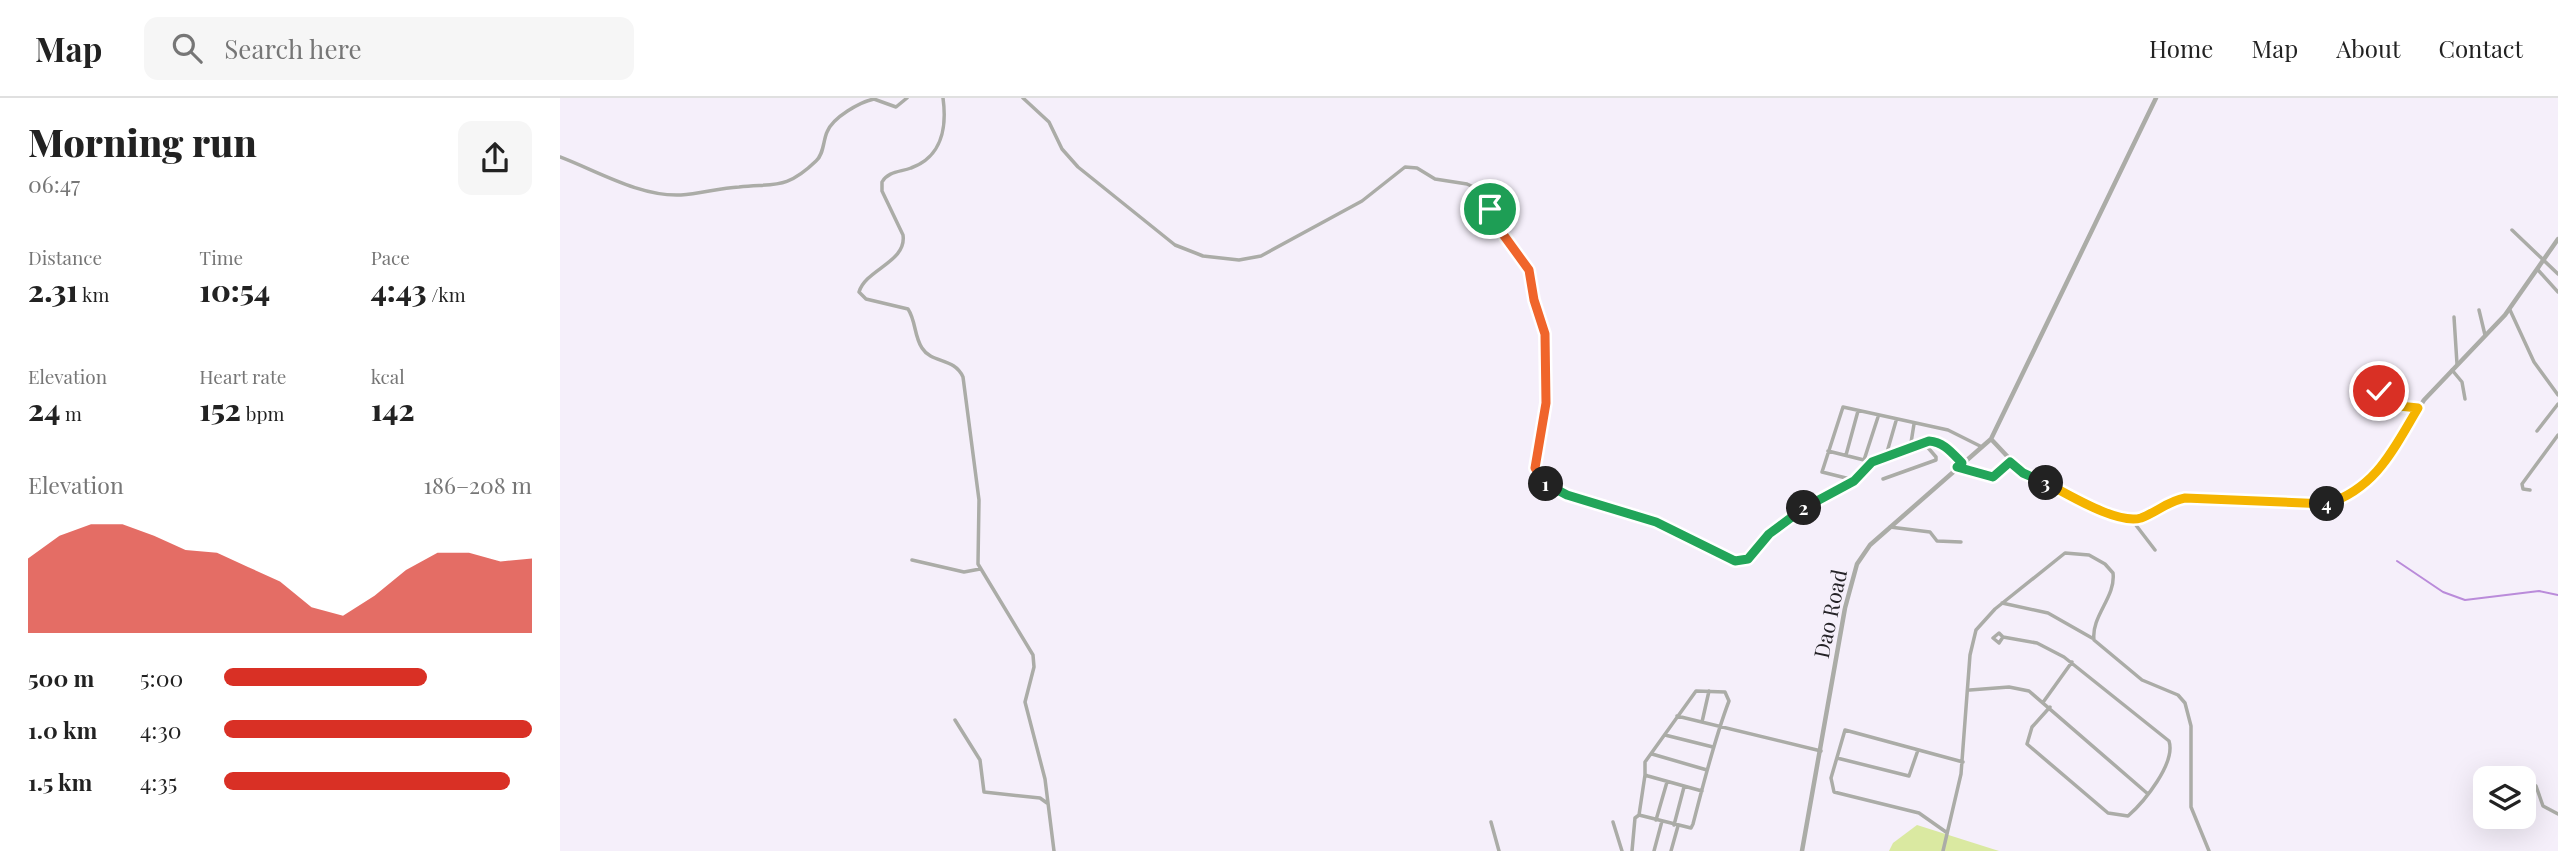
<!DOCTYPE html>
<html lang="en">
<head>
<meta charset="utf-8">
<style>
  :root { --surface:#fff; --page:#f6f6f6; --text:#222; --muted:#767676; --line:#e0e0e0; --accent:#d93025 }
  body { margin:0; font-family:"Playfair Display",serif; background:var(--page); color:var(--text); height:100vh; display:flex; flex-direction:column; font-size:26px; white-space:nowrap }
  * { box-sizing:border-box; margin:0 }
  p { font-size:23px; color:var(--muted) }
  .icon { flex:none; width:38px; height:38px; fill:none; stroke:currentColor; stroke-width:2; stroke-linecap:round; stroke-linejoin:round }
  .map { position:relative; flex:1; overflow:hidden }
  .panel { display:flex; flex-direction:column; background:var(--surface); width:560px }
  .panel>* { flex:none }
  .tools { position:absolute; left:1913px; top:668px; display:grid; gap:14px }
  .tools a { display:grid; place-items:center; width:63px; height:63px; border-radius:14px; background:var(--surface); box-shadow:0 7px 28px #0002; font-size:35px }
  .pin { position:absolute; display:grid; place-items:center; width:60px; height:60px; color:#fff; margin:-30px; border:4px solid #fff; border-radius:50%; box-shadow:0 2px 7px #0007 }
  .km { position:absolute; width:35px; height:35px; margin:-18px; border-radius:50%; background:#222; color:#fff; font-size:19px; line-height:35px; text-align:center }
  .round { display:grid; place-items:center; flex:none; width:74px; height:74px; border-radius:14px; background:var(--page) }
  .head { display:flex; align-items:center; justify-content:space-between; height:119px; padding:0 28px }
  h1 { font-size:38px; font-weight:800; line-height:52px }
  .figures { display:grid; grid-template-columns:repeat(3,1fr); gap:10px; height:119px; padding:7px 28px }
  .figures div { display:grid; align-content:center }
  .figures b { font-size:30px; font-weight:800 }
  .figures small { font-size:19px; font-weight:400 }
  .figures p { font-size:19px }
  .chart { height:196px; padding:14px 28px }
  .chart p { display:flex; justify-content:space-between }
  .chart svg { width:100%; height:126px; margin-top:7px; fill:var(--accent); opacity:.7 }
  ul { padding:0 28px; list-style:none; font-size:23px }
  li { display:grid; grid-template-columns:112px 84px 1fr; align-items:center; height:52px }
  li i { height:18px; border-radius:9px; background:var(--accent) }
  header { display:flex; align-items:center; gap:42px; box-sizing:border-box; height:98px; padding:0 35px; background:var(--surface); border-bottom:2px solid var(--line) }
  header strong { font-size:33px }
  nav { display:flex; gap:38px; margin-inline-start:auto; font-size:24px }
  .search { width:490px; height:63px; background:var(--page); display:flex; align-items:center; gap:18px; box-sizing:border-box; padding:0 24px; border-radius:14px; color:var(--muted); font-size:26px }
  main { display:flex; flex:1; min-height:0 }
  .map>svg:first-child { display:block }
  .garden { fill:#dae9a1 }
  .lines { fill:none; stroke-linecap:round; stroke-linejoin:round }
  .stream { stroke:#ba8bda; stroke-width:2 }
  .minor { stroke:#abaca7; stroke-width:3.5 }
  .tertiary { stroke:#abaca7; stroke-width:4.5 }
  .split-1-casing { stroke:#fff; stroke-width:14 }
  .split-2-casing { stroke:#fff; stroke-width:14 }
  .split-3-casing { stroke:#fff; stroke-width:14 }
  .split-4-casing { stroke:#fff; stroke-width:14 }
  .split-5-casing { stroke:#fff; stroke-width:14 }
  .split-1 { stroke:#f0652b; stroke-width:9 }
  .split-2 { stroke:#22a559; stroke-width:9 }
  .split-3 { stroke:#22a559; stroke-width:9 }
  .split-4 { stroke:#f5b400; stroke-width:9 }
  .split-5 { stroke:#f5b400; stroke-width:9 }
  .labels { text-anchor:middle; stroke-width:5; stroke-linejoin:round; paint-order:stroke }
  .street-label { font-size:21px; fill:#252327; stroke:#f5effa }
</style>
</head>
<body>
<header>
<strong>Map</strong>
<div class="search"><svg class="icon" aria-label="search" viewBox="0 0 24 24"><circle cx="10" cy="10" r="6"/><path d="M15 15l6 6"/></svg>Search here</div>
<nav><a>Home</a><a>Map</a><a>About</a><a>Contact</a></nav>
</header>
<main>
<section class="panel">
<div class="head"><div><h1>Morning run</h1><p>06:47</p></div><a class="round"><svg class="icon" aria-label="share" viewBox="0 0 24 24"><path d="M12 15V3M7 8l5-5 5 5M5 13v7h14v-7"/></svg></a></div>
<div class="figures">
<div><p>Distance</p><b>2.31<small> km</small></b></div>
<div><p>Time</p><b>10:54</b></div>
<div><p>Pace</p><b>4:43<small> /km</small></b></div>
</div>
<div class="figures">
<div><p>Elevation</p><b>24<small> m</small></b></div>
<div><p>Heart rate</p><b>152<small> bpm</small></b></div>
<div><p>kcal</p><b>142</b></div>
</div>
<div class="chart"><p><span>Elevation</span>186–208 m</p>
<svg viewBox="0 0 160 44" preserveAspectRatio="none"><path d="M0 44V18L10 10L20 6L30 6L40 10L50 15L60 16L70 21L80 26L90 35L100 38L110 31L120 22L130 16L140 16L150 19L160 18V44z"/></svg>
</div>
<ul>
<li><b>500 m</b>5:00<i style="width:66%"></i></li>
<li><b>1.0 km</b>4:30<i style="width:100%"></i></li>
<li><b>1.5 km</b>4:35<i style="width:93%"></i></li>
</ul>
</section>
<div class="map">
<svg width="1998" height="753" viewBox="0 0 1998 753">
  <rect width="100%" height="100%" fill="#f5effa"/>
  <path class="garden" d="M1357,727L1439,753H1329L1333,745Z"/>
  <g class="lines">
    <path class="stream" d="M1837,463L1883,494L1905,502L1979,493L1998,497"/>
    <path class="minor" d="M383,0C387,29 382,59 351,70C341,74 328,73 322,84V93L343,137C347,164 306,171 299,194L306,201L348,211C356,223 354,238 362,250C372,266 394,259 403,279L419,402L418,466L473,557L474,569L465,604L485,681L494,753
      M463,0L489,24L502,51L518,69L615,147L643,158L679,162L701,158L802,103L845,69L857,70L875,81L907,86L922,93L937,128L969,171L986,249L985,320L975,370L981,382L1007,397L1096,424L1164,459L1175,463L1187,461L1219,428L1294,382L1312,364L1374,343L1383,347L1402,365
      M0,59C37,73 80,99 121,97C140,96 159,90 179,89C215,85 226,92 256,63C264,56 263,43 267,34C273,19 300,4 314,1L336,9L347,0
      M1952,132L1998,176
      M1978,172L1998,194
      M1919,212L1925,237
      M1950,212L1974,264L1998,297
      M1894,219L1897,266
      M1892,272L1902,284L1905,301
      M1812,273L1819,293L1829,306L1858,310
      M1977,333L1998,306
      M1350,351L1354,326
      M1268,353L1312,364
      M1286,357L1298,313
      M1325,361L1336,323
      M1304,362L1318,319
      M1399,370L1433,379L1450,364
      M1323,381L1376,362V359L1364,345
      M1294,382L1262,374L1283,309L1388,332L1422,349
      M1970,392L1963,391L1962,386L1998,337
      M1572,422L1595,452
      M1330,429L1370,434L1377,443L1401,444
      M352,462L404,474L420,471
      M1442,505L1488,515L1532,540
      M1443,539L1439,545L1433,540L1439,535L1443,539L1477,545L1504,559L1609,643C1616,665 1584,704 1568,718L1548,715L1467,646L1472,629L1490,609
      M1410,592L1449,589L1469,593L1588,696
      M1484,603L1512,564
      M1117,618L1261,653
      M395,622L420,662L424,694L480,700L487,705
      M1142,624L1149,593
      M1105,637L1153,649
      M1092,656L1147,672
      M1277,660L1349,678L1358,652
      M1085,677L1079,717L1131,730L1133,726C1144,684 1154,642 1169,603L1165,594L1136,593L1085,664V677L1088,678L1142,693
      M1964,684L1976,688L1983,708L1998,716
      M1096,722L1107,684
      M931,724L939,753
      M1053,724L1062,753
      M1114,727L1124,689
      M1386,734L1359,715L1274,694L1271,680L1285,632L1403,664
      M1072,753L1075,720L1079,717
      M1094,753L1102,723
      M1111,753L1118,728
      M1383,753L1401,676L1410,557L1416,532L1435,511L1505,455L1529,457L1545,466L1553,475C1556,499 1531,518 1534,542L1582,582L1618,597L1625,605L1631,628V709L1649,753"/>
    <path class="tertiary" d="M1431,341L1463,375L1558,420H1581L1610,403L1625,400L1754,406L1782,400L1813,381L1864,302L1945,217L1998,141
      M1242,753L1285,510L1297,466L1310,447L1431,341L1596,0"/>
  </g>
  <g class="lines">
    <g class="split-1-casing">
      <path id="split-1" d="M930,111L937,128L969,172L974,202L985,236L986,305L975,370L986,386"/>
    </g>
    <g class="split-2-casing">
      <path id="split-2" d="M986,386L1007,397L1096,424L1175,463L1188,461L1209,436L1244,410"/>
    </g>
    <g class="split-3-casing">
      <path id="split-3" d="M1244,410L1294,383L1312,364L1369,343C1384,344 1392,355 1402,365L1397,369L1433,379L1450,364L1463,375L1486,385"/>
    </g>
    <g class="split-4-casing">
      <path id="split-4" d="M1486,385C1508,396 1557,427 1581,420C1597,414 1608,403 1625,400L1767,406"/>
    </g>
    <g class="split-5-casing">
      <path id="split-5" d="M1767,406C1816,390 1833,352 1858,310L1830,307L1819,293"/>
    </g>
    <use href="#split-1" class="split-1"/>
    <use href="#split-2" class="split-2"/>
    <use href="#split-3" class="split-3"/>
    <use href="#split-4" class="split-4"/>
    <use href="#split-5" class="split-5"/>
  </g>
  <g class="labels">
    <g class="street-label">
      <text transform="translate(1271 516) rotate(-78)" y="7">Dao Road</text>
    </g>
  </g>
</svg>
<div class="tools">
<a><svg class="icon" aria-label="layers" viewBox="0 0 24 24"><path d="M12 4l9 5-9 5-9-5zM3 14l9 5 9-5"/></svg></a>
</div>
<div class="pin" style="left:930px;top:111px;background:#1e9e55"><svg class="icon" aria-label="arrive" viewBox="0 0 24 24"><path d="M6 21V4h12l-3 4 3 4H6"/></svg></div>
<div class="pin" style="left:1819px;top:293px;background:#d93025"><svg class="icon" aria-label="check" viewBox="0 0 24 24"><path d="M5 12l5 5 9-10"/></svg></div>
<b class="km" style="left:986px;top:386px">1</b>
<b class="km" style="left:1244px;top:410px">2</b>
<b class="km" style="left:1486px;top:385px">3</b>
<b class="km" style="left:1767px;top:406px">4</b>
</div>
</main>
</body>
</html>
